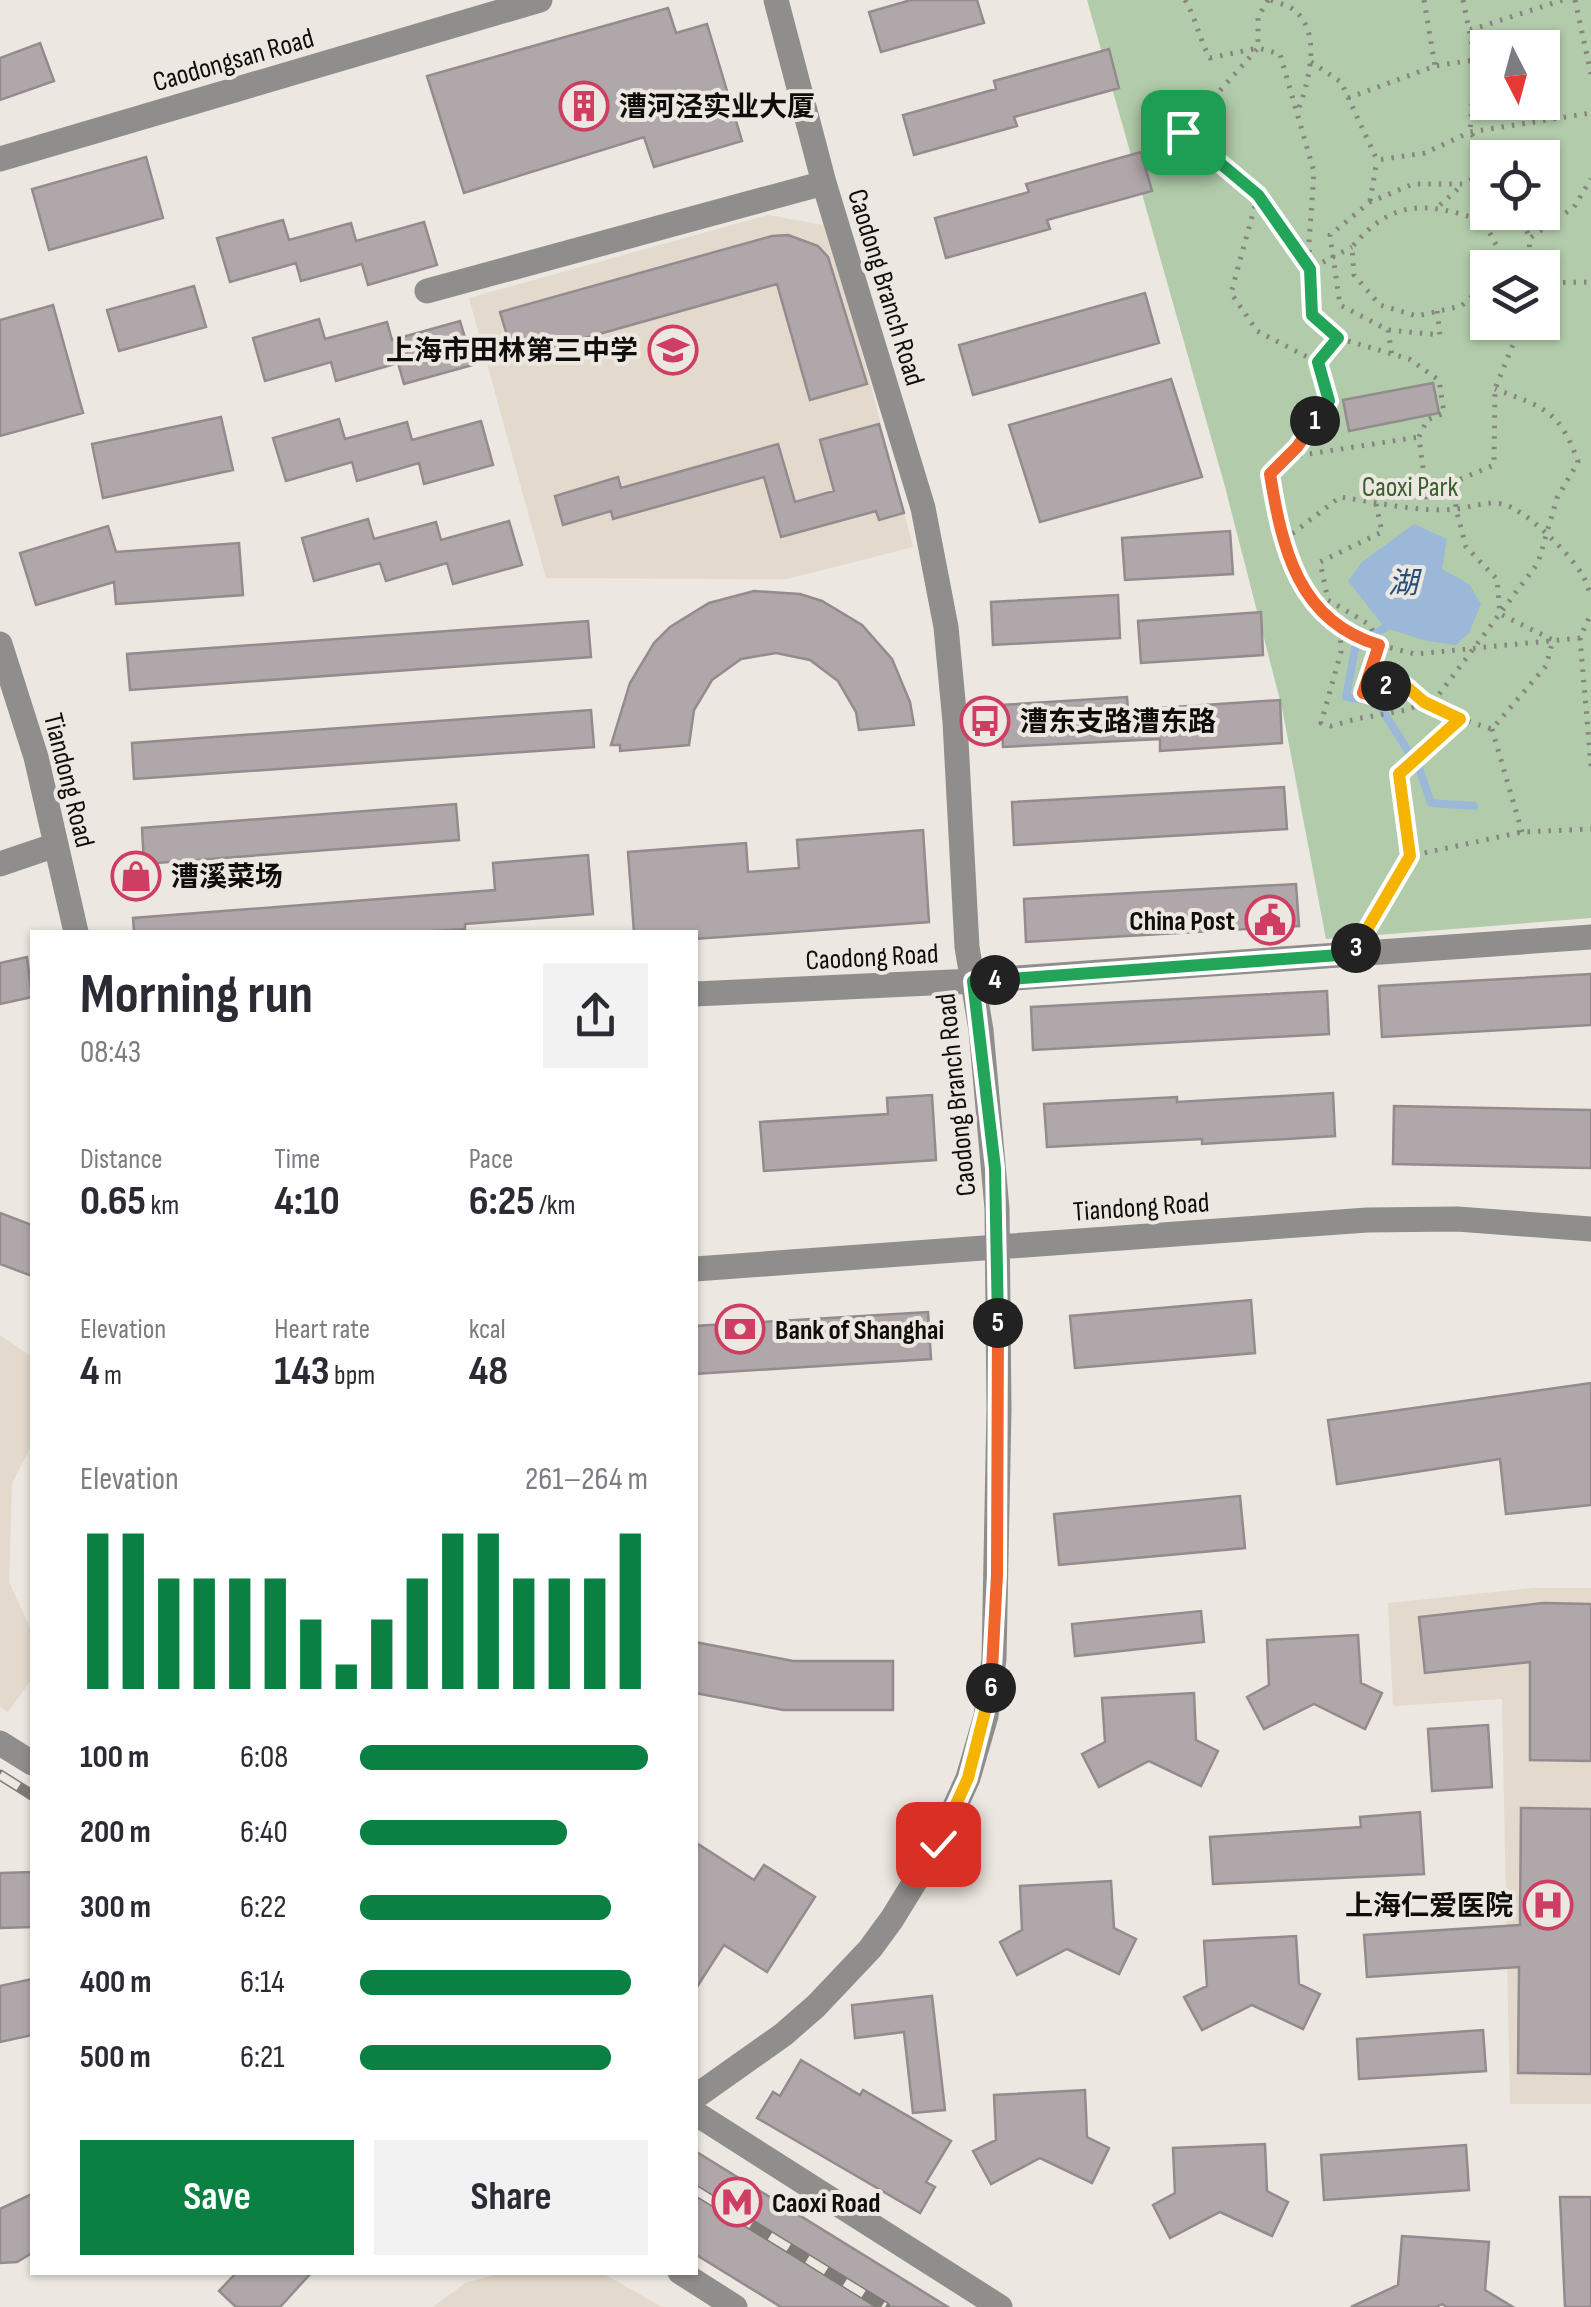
<!DOCTYPE html>
<html lang="en">
<head>
<meta charset="utf-8">
<style>
  :root { --surface:#fff; --page:#f2f2f3; --text:#2b2b33; --muted:#7c7c81; --accent:#0b8043 }
  body { margin:0; font-family:"Sofia Sans Condensed","Noto Sans SC",sans-serif; background:var(--page); color:var(--text); height:100vh; display:flex; flex-direction:column; font-size:38px; white-space:nowrap }
  * { box-sizing:border-box; margin:0 }
  p { font-size:32px; color:var(--muted) }
  .icon { flex:none; width:55px; height:55px; fill:none; stroke:currentColor; stroke-width:2; stroke-linecap:round; stroke-linejoin:round }
  .map { position:relative; flex:1; overflow:hidden }
  .panel { position:absolute; left:30px; top:930px; width:668px; height:1345px; display:flex; flex-direction:column; background:var(--surface); border-radius:0px; box-shadow:0 2px 8px #0004 }
  .panel>* { flex:none }
  .needle { width:65px; rotate:174deg }
  .controls { position:absolute; left:1470px; top:30px; display:grid; gap:20px }
  .controls a { display:grid; place-items:center; width:90px; height:90px; border-radius:0px; background:var(--surface); box-shadow:0 2px 8px #0004; font-size:50px }
  .pin { position:absolute; display:grid; place-items:center; width:85px; height:85px; color:#fff; margin:-42px; border-radius:20px; box-shadow:0 5px 15px #0006 }
  .km { position:absolute; width:50px; height:50px; margin:-25px; border-radius:50%; background:#222; color:#fff; font-size:28px; line-height:50px; text-align:center }
  .round { display:grid; place-items:center; flex:none; width:105px; height:105px; border-radius:0px; background:var(--page) }
  .headline { display:flex; align-items:center; justify-content:space-between; height:170px; padding:0 50px }
  h1 { font-size:55px; font-weight:700; line-height:75px }
  .metrics { display:grid; grid-template-columns:repeat(3,1fr); gap:15px; height:170px; padding:10px 50px }
  .metrics div { display:grid; align-content:center }
  .metrics b { font-size:42px; font-weight:700 }
  .metrics small { font-size:28px; font-weight:400 }
  .metrics p { font-size:28px }
  .chart { height:280px; padding:20px 50px }
  .chart p { display:flex; justify-content:space-between }
  .chart svg { width:100%; height:180px; margin-top:10px; stroke:var(--accent); stroke-width:6 }
  .action { display:flex; gap:20px; margin-top:auto; padding:20px 50px }
  .action a { flex:1; height:115px; border-radius:0px; background:var(--accent); color:#fff; font-size:40px; font-weight:700; line-height:115px; text-align:center }
  .action a+a { background:var(--page); color:var(--text) }
  ul { padding:0 50px; list-style:none; font-size:32px }
  li { display:grid; grid-template-columns:160px 120px 1fr; align-items:center; height:75px }
  li i { height:25px; border-radius:12px; background:var(--accent) }
  .map>svg:first-child { display:block }
  .built { fill:#e3d9cc }
  .green { fill:#b2ccab; fill-rule:evenodd }
  .water { fill:#9cb8d8 }
  .lines { fill:none; stroke-linecap:round; stroke-linejoin:round }
  .stream { stroke:#9cb8d8; stroke-width:8 }
  .building { fill:#b0a7aa; stroke:#938b8d; stroke-width:2.5 }
  .path { stroke:#888580; stroke-width:5; stroke-dasharray:2.5 8; stroke-linecap:butt }
  .minor { stroke:#908e8c; stroke-width:25 }
  .rail-casing { stroke:#7f7c77; stroke-width:11 }
  .rail { stroke:#ece7e0; stroke-width:8; stroke-dasharray:22; stroke-linecap:butt }
  .split-1-casing { stroke:#fff; stroke-width:20 }
  .split-2-casing { stroke:#fff; stroke-width:20 }
  .split-3-casing { stroke:#fff; stroke-width:20 }
  .split-4-casing { stroke:#fff; stroke-width:20 }
  .split-5-casing { stroke:#fff; stroke-width:20 }
  .split-6-casing { stroke:#fff; stroke-width:20 }
  .split-7-casing { stroke:#fff; stroke-width:20 }
  .split-1 { stroke:#22a559; stroke-width:12 }
  .split-2 { stroke:#f0652b; stroke-width:12 }
  .split-3 { stroke:#f5b400; stroke-width:12 }
  .split-4 { stroke:#22a559; stroke-width:12 }
  .split-5 { stroke:#22a559; stroke-width:12 }
  .split-6 { stroke:#f0652b; stroke-width:12 }
  .split-7 { stroke:#f5b400; stroke-width:12 }
  .labels { text-anchor:middle; stroke-width:8; stroke-linejoin:round; paint-order:stroke }
  .street-label { font-size:28px; fill:#100e0c; stroke:#ece7e0 }
  .poi-label { font-size:28px; font-weight:bold; fill:#100e0c; stroke:#ece7e0; text-anchor:start }
  .park-label { font-size:28px; fill:#3b5f30; stroke:#ece7e0 }
  .water-label { font-size:30px; font-style:italic; fill:#284f7a; stroke:#ece7e0 }
</style>
</head>
<body>
<div class="map">
<svg width="1591" height="2307" viewBox="0 0 1591 2307">
  <rect width="100%" height="100%" fill="#ece7e0"/>
  <path class="built" d="M768,215L829,226L913,547L787,579L546,578L469,298Z
    M0,1335L32,1357V1445L12,1483L9,1582L32,1632V1679L8,1712L0,1707Z
    M1534,1588H1591V2104H1510L1502,1699L1393,1706L1388,1603Z
    M502,2273H602L662,2307H433L465,2283Z"/>
  <path class="green" d="M1087,0H1591V918L1326,939L1282,708L1224,483ZM1488,48H1542V102H1488ZM1488,158H1542V212H1488ZM1488,268H1542V322H1488Z"/>
  <path class="water" d="M1414,524L1447,539L1442,569L1469,584L1481,604L1469,633L1456,645L1427,641L1385,628L1348,581L1362,562Z"/>
  <g class="lines">
    <path class="stream" d="M1385,628L1356,644L1346,697L1377,702L1419,768L1431,803L1474,806"/>
  </g>
  <path class="building" d="M911,0H977L984,23L881,52L869,12Z
    M668,8L676,33L707,24L742,141L654,167L644,137L464,193L427,76Z
    M40,43L54,81L0,100V58Z
    M1109,49L1119,88L1014,117L1017,126L914,155L903,115L996,89L994,81Z
    M1141,152L1152,191L1047,220L1050,229L946,258L935,218L1029,192L1026,184Z
    M146,157L163,218L49,250L32,189Z
    M283,220L289,240L351,223L356,241L424,222L437,265L368,285L362,264L301,281L296,263L230,282L217,238Z
    M788,235L818,246L828,257L867,384L810,400L777,284L514,358L500,312L772,236Z
    M194,286L206,327L119,351L107,310Z
    M1145,293L1159,343L973,395L959,345Z
    M53,305L83,413L0,436V320Z
    M319,319L325,339L387,322L392,340L460,321L473,365L404,384L398,363L336,381L331,362L265,381L253,338Z
    M1171,379L1202,477L1040,522L1009,425Z
    M1433,383L1439,413L1349,431L1343,400Z
    M221,417L233,470L103,498L92,444Z
    M339,419L345,439L407,422L412,440L481,421L493,465L424,484L419,463L357,481L352,462L286,481L273,438Z
    M879,424L904,513L879,520L876,511L781,537L764,477L613,519L611,511L563,525L555,496L618,477L621,488L778,444L795,502L834,491L820,440Z
    M368,519L374,539L436,522L441,540L509,521L522,565L453,584L447,563L386,581L380,563L314,581L302,538Z
    M108,526L116,552L239,543L243,595L116,604L114,582L36,605L20,553Z
    M1230,531L1233,574L1125,580L1122,538Z
    M754,591L800,594L822,601L862,625L892,659L910,702L914,725L859,730L856,712L838,681L810,660L776,653L741,659L712,680L694,710L689,745L620,751V745H611L630,683L654,643L670,627L709,603Z
    M1118,595L1120,638L993,645L991,602Z
    M1261,612L1263,655L1141,663L1138,621Z
    M588,621L591,657L130,690L127,654Z
    M1127,697L1128,710L1280,700L1282,743L1160,751V739L1003,747L1001,705Z
    M591,710L594,747L134,779L132,743Z
    M1284,787L1287,829L1014,845L1012,802Z
    M456,804L459,840L144,864L142,828Z
    M923,830L929,922L695,939V932H634L628,852L746,843L748,872L799,868L797,840Z
    M588,855L593,914L465,924V929L418,932H134L133,918L495,890L493,863Z
    M1296,884L1299,926L1026,942L1024,899Z
    M27,957L32,997L0,1004V963Z
    M1591,974V1025L1382,1037L1379,986Z
    M1327,991L1329,1034L1033,1050L1031,1007Z
    M1333,1093L1335,1136L1202,1144V1139L1047,1147L1044,1104L1177,1097V1102Z
    M932,1095L936,1160L764,1171L760,1122L888,1114L887,1098Z
    M1394,1106L1591,1110V1168L1393,1164Z
    M0,1213L32,1225V1276L0,1264Z
    M1251,1300L1255,1353L1075,1368L1070,1316Z
    M928,1312L931,1359L695,1374V1326Z
    M1591,1383V1505L1506,1514L1500,1459L1337,1484L1328,1420Z
    M1240,1496L1245,1548L1059,1565L1054,1514Z
    M1543,1603L1591,1604V1761L1530,1760V1662L1425,1673L1419,1617Z
    M1201,1611L1204,1642L1075,1656L1072,1624Z
    M1358,1635L1361,1683L1382,1693L1365,1729L1314,1704L1264,1729L1247,1697L1269,1685L1267,1640Z
    M695,1642L793,1661H893V1710H783L695,1693Z
    M1194,1693L1196,1740L1218,1751L1201,1786L1149,1761L1099,1787L1082,1754L1105,1742L1102,1698Z
    M1488,1725L1492,1787L1432,1791L1428,1729Z
    M1521,1808L1591,1809V2074L1518,2073L1519,1967L1367,1977L1364,1935L1520,1925Z
    M1420,1812L1424,1874L1213,1884L1210,1837L1361,1827L1360,1817Z
    M695,1842L754,1880L764,1865L815,1897L767,1972L724,1945L695,1990Z
    M32,1872V1927L0,1928V1873Z
    M1111,1881L1114,1928L1136,1939L1119,1974L1067,1949L1017,1975L1000,1942L1022,1930L1020,1886Z
    M1296,1936L1299,1984L1320,1994L1303,2029L1252,2005L1202,2030L1184,1997L1207,1986L1204,1941Z
    M32,1979V2035L0,2042V1986Z
    M932,1996L945,2110L913,2113L904,2032L855,2038L852,2005Z
    M1483,2030L1486,2071L1359,2079L1357,2039Z
    M801,2060L860,2095L863,2090L951,2141L926,2182L935,2187L920,2213L757,2118L773,2092L780,2096Z
    M1085,2090L1087,2137L1109,2148L1092,2183L1040,2158L991,2184L973,2151L996,2140L994,2095Z
    M1265,2144L1267,2191L1288,2202L1272,2236L1220,2212L1170,2238L1153,2205L1175,2193L1173,2148Z
    M1466,2145L1469,2190L1324,2200L1321,2155Z
    M695,2151L948,2307H781L695,2254Z
    M32,2194V2253L17,2262L0,2263V2209Z
    M1560,2197H1591V2307H1565Z
    M1402,2236L1489,2242L1485,2290L1513,2307H1447L1442,2304L1436,2307H1351L1398,2285Z
    M237,2272H312L280,2307H236L219,2291Z"/>
  <g class="lines">
    <path class="path" d="M1185,0C1196,18 1199,39 1210,58L1258,48L1280,54L1314,172L1309,243L1312,315L1338,338L1318,362L1329,401L1297,447L1271,474L1277,513L1292,567L1312,601L1340,629L1364,641L1415,654L1580,638L1591,613
      M1268,0L1258,17V48L1183,132L1258,195L1231,293L1257,331L1317,362
      M1271,0C1277,3 1288,5 1294,10C1323,33 1308,83 1298,111
      M1424,0L1435,66
      M1463,0L1475,60L1470,132L1489,158
      M1575,0L1591,74
      M1470,30L1563,0
      M1311,62L1341,82L1377,160L1425,153L1470,132L1591,113
      M1348,98L1435,66L1474,60
      M1258,195L1310,269L1352,247
      M1370,201L1377,160
      M1440,205L1461,186
      M1518,212L1530,238
      M1528,268L1530,238L1574,207L1591,179
      M1488,283L1461,306L1417,316L1380,305L1354,275L1352,247C1393,198 1427,202 1483,221L1498,248L1495,268
      M1542,283L1591,282
      M1437,311L1440,335L1388,330L1340,305L1330,235L1370,202L1413,184H1464L1488,170
      M1388,330L1392,355
      M1338,338L1409,359L1439,380L1444,413L1427,420L1419,437L1428,507
      M1289,457L1419,437
      M1376,504L1382,532L1320,562L1328,600L1370,625L1379,645L1363,693L1377,697L1393,675C1428,705 1449,716 1492,729L1546,666L1553,640L1500,614L1497,579L1466,547L1456,509L1454,482L1494,465L1495,389L1522,322
      M1284,540L1340,497C1376,502 1420,513 1456,509C1472,507 1486,501 1502,504C1526,509 1571,555 1583,576C1587,583 1589,591 1591,598
      M1340,630L1341,652L1321,723L1331,726L1356,719L1407,710L1437,697L1538,563L1557,498L1578,462C1560,410 1543,407 1495,389
      M1580,638L1591,766
      M1459,720L1399,774L1410,856L1522,832L1591,829
      M1492,729L1522,832
      M1366,931L1410,856"/>
    <path class="minor" d="M0,159L540,0
      M427,291L824,183
      M0,644L36,757L76,932
      M0,864L56,845
      M695,994L973,981L1591,937
      M695,1269L1367,1220L1457,1219L1591,1229
      M0,1743L32,1763
      M695,2097L784,2034L816,2006L870,1949L892,1919L938,1844L968,1778L986,1716L994,1659L999,1409L997,1209L981,1030L967,947L955,722L946,627L923,508L824,183L776,0
      M695,2113L1000,2307
      M680,2272L735,2307"/>
    <g class="rail-casing">
      <path id="rail" d="M0,1775L32,1795
        M695,2190L885,2307"/>
    </g>
    <use href="#rail" class="rail"/>
  </g>
  <g class="lines">
    <g class="split-1-casing">
      <path id="split-1" d="M1183,132L1258,195L1310,269L1312,315L1338,338L1318,362L1329,401L1315,421"/>
    </g>
    <g class="split-2-casing">
      <path id="split-2" d="M1315,421L1297,447L1270,474C1282,548 1298,621 1379,645L1363,693L1377,697L1386,686"/>
    </g>
    <g class="split-3-casing">
      <path id="split-3" d="M1356,948L1410,856L1399,774L1460,719L1424,702L1393,675L1386,686"/>
    </g>
    <g class="split-4-casing">
      <path id="split-4" d="M995,980L1353,954L1356,948"/>
    </g>
    <g class="split-5-casing">
      <path id="split-5" d="M995,980L973,981L995,1168L998,1323"/>
    </g>
    <g class="split-6-casing">
      <path id="split-6" d="M991,1688L997,1575L998,1323"/>
    </g>
    <g class="split-7-casing">
      <path id="split-7" d="M938,1844L968,1778L991,1688"/>
    </g>
    <use href="#split-1" class="split-1"/>
    <use href="#split-2" class="split-2"/>
    <use href="#split-3" class="split-3"/>
    <use href="#split-4" class="split-4"/>
    <use href="#split-5" class="split-5"/>
    <use href="#split-6" class="split-6"/>
    <use href="#split-7" class="split-7"/>
  </g>
  <defs>
    <g id="building-ring" transform="scale(2.5)"><circle r="9.5" fill="#ece7e0" stroke="#ce3e62" stroke-width="1.5"/><path d="M-4-6H4V6H1V3H-1V6H-4ZM-2.5-4.3h1.7v1.8h-1.7ZM.8-4.3h1.7v1.8H.8ZM-2.5-1h1.7V.8h-1.7ZM.8-1h1.7V.8H.8Z" fill="#ce3e62"/></g>
    <g id="school-ring" transform="scale(2.5)"><circle r="9.5" fill="#ece7e0" stroke="#ce3e62" stroke-width="1.5"/><path d="M0-5L7-2L0 1L-7-2ZM-4 1L0 2.5L4 1V4Q0 6-4 4Z" fill="#ce3e62"/></g>
    <g id="bus-ring" transform="scale(2.5)"><circle r="9.5" fill="#ece7e0" stroke="#ce3e62" stroke-width="1.5"/><path d="M-5-6H5V4H4V6H2V4H-2V6H-4V4H-5ZM-3.5-4V0h7V-4ZM-3.5 1.2v1.5H-2V1.2ZM2 1.2v1.5H3.5V1.2Z" fill="#ce3e62"/></g>
    <g id="shop-ring" transform="scale(2.5)"><circle r="9.5" fill="#ece7e0" stroke="#ce3e62" stroke-width="1.5"/><path d="M-5-2.5h2.3a2.7 3.5 0 0 1 5.4 0H5L5.5 6h-11ZM-1.5-2.5h3a1.5 2.3 0 0 0-3 0Z" fill="#ce3e62"/></g>
    <g id="civic-ring" transform="scale(2.5)"><circle r="9.5" fill="#ece7e0" stroke="#ce3e62" stroke-width="1.5"/><path d="M-.6-6.5H3V-4.5H.6V-3L4-1V1h2V6H-6V1h2V-1L-.6-3ZM-1.2 2.5V6h2.4V2.5Z" fill="#ce3e62"/></g>
    <g id="bank-ring" transform="scale(2.5)"><circle r="9.5" fill="#ece7e0" stroke="#ce3e62" stroke-width="1.5"/><path d="M-6-4H6V4H-6ZM0-2.3a2.3 2.3 0 1 0 0 4.6a2.3 2.3 0 1 0 0-4.6Z" fill="#ce3e62"/></g>
    <g id="hospital-ring" transform="scale(2.5)"><circle r="9.5" fill="#ece7e0" stroke="#ce3e62" stroke-width="1.5"/><path d="M-5-5h3v3.5h4V-5h3V5h-3V1.5h-4V5h-3Z" fill="#ce3e62"/></g>
    <g id="metro-ring" transform="scale(2.5)"><circle r="9.5" fill="#ece7e0" stroke="#ce3e62" stroke-width="1.5"/><path d="M-5.5 5V-5H-3L0 0L3-5H5.5V5H3V-.5L0 4L-3-.5V5Z" fill="#ce3e62"/></g>
  </defs>
  <g fill-rule="evenodd">
    <use href="#building-ring" x="584" y="106"/>
    <use href="#school-ring" x="673" y="350"/>
    <use href="#bus-ring" x="985" y="721"/>
    <use href="#shop-ring" x="136" y="876"/>
    <use href="#civic-ring" x="1270" y="920"/>
    <use href="#bank-ring" x="740" y="1329"/>
    <use href="#hospital-ring" x="1548" y="1905"/>
    <use href="#metro-ring" x="737" y="2202"/>
  </g>
  <g class="labels">
    <g class="street-label">
      <text transform="translate(233 59) rotate(-16)" y="10">Caodongsan Road</text>
      <text transform="translate(887 287) rotate(73)" y="10">Caodong Branch Road</text>
      <text transform="translate(70 780) rotate(76)" y="10">Tiandong Road</text>
      <text transform="translate(872 956) rotate(-3)" y="10">Caodong Road</text>
      <text transform="translate(955 1095) rotate(-96)" y="10">Caodong Branch Road</text>
      <text transform="translate(1141 1206) rotate(-4)" y="10">Tiandong Road</text>
    </g>
    <g class="poi-label">
      <text x="619" y="116">漕河泾实业大厦</text>
      <text x="638" y="360" text-anchor="end">上海市田林第三中学</text>
      <text x="1020" y="731">漕东支路漕东路</text>
      <text x="171" y="886">漕溪菜场</text>
      <text x="1235" y="930" text-anchor="end">China Post</text>
      <text x="775" y="1339">Bank of Shanghai</text>
      <text x="1513" y="1915" text-anchor="end">上海仁爱医院</text>
      <text x="772" y="2212">Caoxi Road</text>
    </g>
    <g class="park-label">
      <text x="1410" y="496">Caoxi Park</text>
    </g>
    <g class="water-label">
      <text x="1403" y="593">湖</text>
    </g>
  </g>
</svg>
<div class="controls">
<a><svg class="needle" viewBox="-14 -14 28 28"><path d="M0-13l5 13h-10z" fill="#e53935"/><path d="M0 13l5-13h-10z" fill="#7c7c81"/></svg></a>
<a><svg class="icon" aria-label="locate" viewBox="0 0 24 24"><circle cx="12" cy="12" r="6"/><path d="M12 2v4M12 18v4M2 12h4M18 12h4"/></svg></a>
<a><svg class="icon" aria-label="layers" viewBox="0 0 24 24"><path d="M12 4l9 5-9 5-9-5zM3 14l9 5 9-5"/></svg></a>
</div>
<div class="pin" style="left:1183px;top:132px;background:#1e9e55"><svg class="icon" aria-label="arrive" viewBox="0 0 24 24"><path d="M6 21V4h12l-3 4 3 4H6"/></svg></div>
<div class="pin" style="left:938px;top:1844px;background:#d93025"><svg class="icon" aria-label="check" viewBox="0 0 24 24"><path d="M5 12l5 5 9-10"/></svg></div>
<b class="km" style="left:1315px;top:421px">1</b>
<b class="km" style="left:1386px;top:686px">2</b>
<b class="km" style="left:1356px;top:948px">3</b>
<b class="km" style="left:995px;top:980px">4</b>
<b class="km" style="left:998px;top:1323px">5</b>
<b class="km" style="left:991px;top:1688px">6</b>
<section class="panel">
<div class="headline"><div><h1>Morning run</h1><p>08:43</p></div><a class="round"><svg class="icon" aria-label="share" viewBox="0 0 24 24"><path d="M12 15V3M7 8l5-5 5 5M5 13v7h14v-7"/></svg></a></div>
<div class="metrics">
<div><p>Distance</p><b>0.65<small> km</small></b></div>
<div><p>Time</p><b>4:10</b></div>
<div><p>Pace</p><b>6:25<small> /km</small></b></div>
</div>
<div class="metrics">
<div><p>Elevation</p><b>4<small> m</small></b></div>
<div><p>Heart rate</p><b>143<small> bpm</small></b></div>
<div><p>kcal</p><b>48</b></div>
</div>
<div class="chart"><p><span>Elevation</span>261–264 m</p>
<svg viewBox="0 0 160 44" preserveAspectRatio="none"><path d="M5 44V6M15 44V6M25 44V17M35 44V17M45 44V17M55 44V17M65 44V27M75 44V38M85 44V27M95 44V17M105 44V6M115 44V6M125 44V17M135 44V17M145 44V17M155 44V6"/></svg>
</div>
<ul>
<li><b>100 m</b>6:08<i style="width:100%"></i></li>
<li><b>200 m</b>6:40<i style="width:72%"></i></li>
<li><b>300 m</b>6:22<i style="width:87%"></i></li>
<li><b>400 m</b>6:14<i style="width:94%"></i></li>
<li><b>500 m</b>6:21<i style="width:87%"></i></li>
</ul>
<div class="action"><a>Save</a><a>Share</a></div>
</section>
</div>
</body>
</html>
